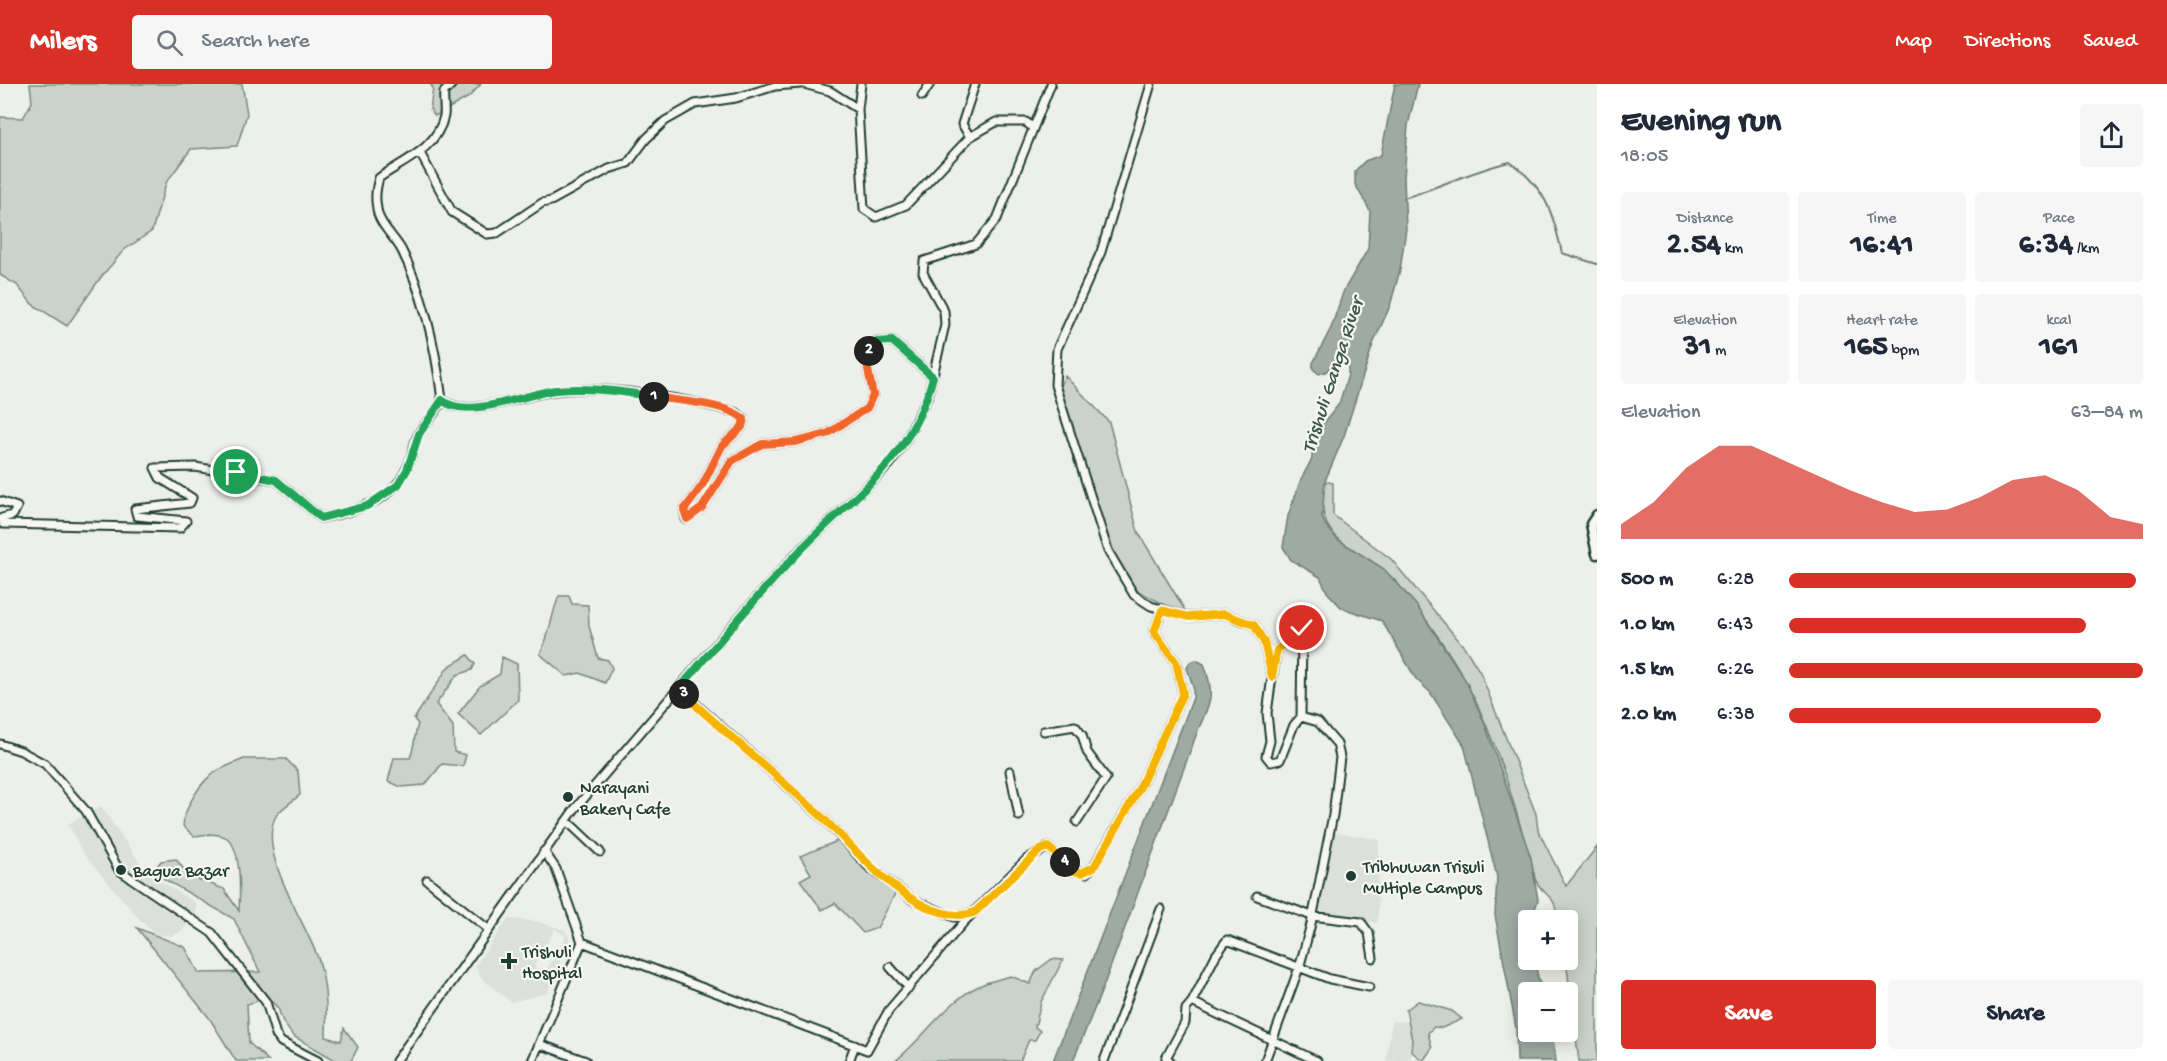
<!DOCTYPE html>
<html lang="en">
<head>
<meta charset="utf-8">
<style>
  :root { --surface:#fff; --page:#f6f6f7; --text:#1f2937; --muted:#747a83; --accent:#d93025 }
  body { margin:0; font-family:"Gochi Hand",sans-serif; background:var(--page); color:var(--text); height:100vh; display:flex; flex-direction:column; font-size:22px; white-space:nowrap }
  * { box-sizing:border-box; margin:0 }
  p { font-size:20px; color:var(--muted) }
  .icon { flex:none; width:33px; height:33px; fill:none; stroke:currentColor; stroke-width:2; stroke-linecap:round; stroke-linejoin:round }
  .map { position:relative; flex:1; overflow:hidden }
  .drawer { display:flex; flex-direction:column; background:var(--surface); width:570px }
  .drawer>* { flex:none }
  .buttons { position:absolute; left:1518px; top:826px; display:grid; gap:12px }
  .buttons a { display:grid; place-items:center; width:60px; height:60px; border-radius:6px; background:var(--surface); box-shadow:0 3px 15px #0003; font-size:30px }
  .pin { position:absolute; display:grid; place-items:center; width:51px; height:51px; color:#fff; margin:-26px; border:3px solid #fff; border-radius:50%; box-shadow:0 2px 6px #0007 }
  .km { position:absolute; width:30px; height:30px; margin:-15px; border-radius:50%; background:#222; color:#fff; font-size:16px; line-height:30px; text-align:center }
  .round { display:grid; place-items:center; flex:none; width:63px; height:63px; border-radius:6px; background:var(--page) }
  .head { display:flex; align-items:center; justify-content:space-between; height:102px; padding:0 24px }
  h1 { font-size:33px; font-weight:700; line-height:45px }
  .stats { display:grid; grid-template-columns:repeat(3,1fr); gap:9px; height:102px; padding:6px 24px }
  .stats div { display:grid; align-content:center; border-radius:6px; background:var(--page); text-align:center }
  .stats b { font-size:30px; font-weight:700 }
  .stats small { font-size:16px; font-weight:400 }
  .stats p { font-size:16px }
  .chart { height:168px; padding:12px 24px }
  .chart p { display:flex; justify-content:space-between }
  .chart svg { width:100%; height:108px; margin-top:6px; fill:var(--accent); opacity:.7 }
  .cta { display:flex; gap:12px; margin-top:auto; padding:12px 24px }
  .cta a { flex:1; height:69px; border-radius:6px; background:var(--accent); color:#fff; font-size:24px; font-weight:700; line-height:69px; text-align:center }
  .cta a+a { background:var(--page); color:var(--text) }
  ul { padding:0 24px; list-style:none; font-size:20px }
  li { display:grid; grid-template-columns:96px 72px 1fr; align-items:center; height:45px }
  li i { height:15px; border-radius:8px; background:var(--accent) }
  header { display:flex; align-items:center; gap:36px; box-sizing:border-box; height:84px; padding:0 30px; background:var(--accent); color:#fff }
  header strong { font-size:28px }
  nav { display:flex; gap:33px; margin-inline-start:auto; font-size:21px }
  .search { width:420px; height:54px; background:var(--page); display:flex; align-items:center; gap:15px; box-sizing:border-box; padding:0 21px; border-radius:6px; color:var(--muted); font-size:22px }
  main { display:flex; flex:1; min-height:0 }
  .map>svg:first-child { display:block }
  .built { fill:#dce0db; fill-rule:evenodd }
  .green { fill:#cbd2cc; stroke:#758880; stroke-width:1.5 }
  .water { fill:#9faaa4; stroke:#6c7e77; stroke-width:1.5 }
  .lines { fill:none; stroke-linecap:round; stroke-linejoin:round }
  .stream { stroke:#6c7e77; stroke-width:2 }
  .minor-casing { stroke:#1f3d34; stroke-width:11 }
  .major-casing { stroke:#1f3d34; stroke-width:13 }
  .minor { stroke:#f6f6f2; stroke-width:7 }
  .major { stroke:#f6f6f2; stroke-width:8 }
  .split-1-casing { stroke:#fff; stroke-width:12 }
  .split-2-casing { stroke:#fff; stroke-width:12 }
  .split-3-casing { stroke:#fff; stroke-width:12 }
  .split-4-casing { stroke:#fff; stroke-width:12 }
  .split-5-casing { stroke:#fff; stroke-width:12 }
  .split-1 { stroke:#22a559; stroke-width:8 }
  .split-2 { stroke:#f0652b; stroke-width:8 }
  .split-3 { stroke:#22a559; stroke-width:8 }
  .split-4 { stroke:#f5b400; stroke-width:8 }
  .split-5 { stroke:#f5b400; stroke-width:8 }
  .poi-dot { fill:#1f3d34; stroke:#f6f6f2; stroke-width:2 }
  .labels { text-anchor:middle; stroke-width:4.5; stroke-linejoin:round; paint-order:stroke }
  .poi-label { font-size:18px; fill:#1f3d34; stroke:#f6f6f2; text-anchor:start }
  .water-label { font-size:20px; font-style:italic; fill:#3f5850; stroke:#f6f6f2 }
</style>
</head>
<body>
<header>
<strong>Milers</strong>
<div class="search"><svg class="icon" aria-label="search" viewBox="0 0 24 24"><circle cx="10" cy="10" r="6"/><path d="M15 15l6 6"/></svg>Search here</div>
<nav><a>Map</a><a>Directions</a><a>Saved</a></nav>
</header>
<main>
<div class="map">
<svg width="1597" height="977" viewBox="0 0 1597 977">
  <rect width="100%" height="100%" fill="#edefea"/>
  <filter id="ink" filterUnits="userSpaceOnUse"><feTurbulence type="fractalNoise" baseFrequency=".0167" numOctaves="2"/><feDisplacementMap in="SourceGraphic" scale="12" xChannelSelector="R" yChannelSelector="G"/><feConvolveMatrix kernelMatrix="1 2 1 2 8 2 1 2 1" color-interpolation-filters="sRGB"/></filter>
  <g filter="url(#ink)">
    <path class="built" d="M101,722L136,773L152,792L196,819V828L182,847L171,852L156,850L140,836L83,769L68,740Z
      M1332,748L1379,755L1378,839L1315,829Z
      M508,835L535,837L565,846L570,856L547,909L511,918L481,894L475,882ZM555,845L566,852L545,889L534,882Z
      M1392,937L1409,938L1412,956L1411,977H1386Z"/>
    <path class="green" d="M30,0H242L247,30L237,62L191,65L166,99L152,147L124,166L101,193L67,242L32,220L17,201L0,191V33L23,34L32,18Z
      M430,0H481L469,13L435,32L430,25L433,4Z
      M1065,292L1109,338L1138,448L1189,533L1128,502L1093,415L1057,308Z
      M1325,397L1333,399V431L1391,475L1465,564L1480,588L1536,730L1538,746L1566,802L1597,763V977H1579L1566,876L1568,837H1558C1557,832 1556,824 1554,819C1549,810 1537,804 1535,794C1517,729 1499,660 1467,600C1449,565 1424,532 1400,502C1366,460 1309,465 1325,397Z
      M559,512H569L572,520L588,521L589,542L598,574L608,576L612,584L605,599L580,589L566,592L540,570C550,552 551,531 559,512Z
      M468,571L475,580L472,586L457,591L436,620L453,642L454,668L466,671L463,682L442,680L425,701L401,703L388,697L394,674H410C415,662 414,652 418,640L414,635L448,583Z
      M502,573L517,580L518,616L481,651L458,630L480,602L500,590Z
      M244,675H286L298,687L300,711C293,717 280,725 276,732C255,769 310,844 320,880C327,904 327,929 326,953L341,957L344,944L358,963L351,977H337L293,952L283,938L278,924L268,914L247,920L249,959L269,977H236L210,935L137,844L185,863L199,889L260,888L234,835L164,795L154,786L161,777L176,775L189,792L224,805L239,827C240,809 242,765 227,754C218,748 204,751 194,752L183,742C184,724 201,696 217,687C226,682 235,679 244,675Z
      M840,756L850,770L896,808L877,844L863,849L835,819L822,826L800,796L811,790L800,772Z
      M1052,875L1063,876L1041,918L1035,943L1040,947L1035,956H1029L1020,977H895C922,956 948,916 979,902C989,897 1001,895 1011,892L1030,900L1036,887Z
      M1418,917L1452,927L1462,935L1442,944L1434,943L1428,949L1432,964L1423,977L1411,967L1412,956L1406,926Z"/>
    <path class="water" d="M1395,0H1418L1408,41L1404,94L1406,145L1400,186L1390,222L1373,260L1344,352L1325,397L1322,433L1325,440L1337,455L1384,485L1417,522L1466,597L1485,640L1531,774L1538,816L1531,837H1528V876H1534L1542,909H1528V948H1552L1556,977H1517L1516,944L1495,831L1497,793L1464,661L1430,608L1416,595L1382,537L1342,524L1327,508L1320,493L1291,476L1283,463L1288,432L1301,395L1312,375L1313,353L1339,320L1348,291V278L1345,273H1338L1327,287L1319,290L1313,285V279L1331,244L1344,206L1368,165L1370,127L1355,100V87L1365,77L1381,71Z
      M1196,576L1204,580C1215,610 1211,618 1198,646L1102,906L1073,977H1053L1193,614V602L1187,584L1190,578Z"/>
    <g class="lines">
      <path class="stream" d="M1404,114C1440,103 1474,86 1510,78C1546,104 1552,127 1562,169L1597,180"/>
      <g class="minor-casing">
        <path id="minor" d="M452,0L444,8C443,16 445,25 444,32C437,65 403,77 379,94C375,108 375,116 378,130C382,143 394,153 401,165C424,210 436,266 442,316C465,336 527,310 554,307C602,300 691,315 737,329L744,335L742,343L722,362L702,402L684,426L686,435L702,424L732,377L762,360L796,358L827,350L867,324L873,311L866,275L875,258L892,257L933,293
          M804,0L830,7L858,25
          M861,0L858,25L864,125L876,133L906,121L970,53L996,38H1026L1033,44
          M1151,0L1101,168L1057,265L1055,301L1108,467L1134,511L1151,522L1189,533L1224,530L1254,541L1264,558L1272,593L1267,629L1270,657L1266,672L1271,678L1280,676L1294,641L1301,633L1318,638L1337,660L1340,673L1333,731L1311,840L1300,881L1265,977
          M922,12L930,0
          M970,53L962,40L975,0
          M420,69L452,128L487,150L497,149L542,119L551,117L609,85L628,79L646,55L665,37L695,20L736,14L775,2L801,0
          M0,417L17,423L13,431L2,434L3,440L180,444L186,437L137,432L135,425L190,419L192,414L160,394L155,384L195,383L276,396L321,434C352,428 392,418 406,386C412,375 413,362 418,351C425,338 436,330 442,316
          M1273,590L1277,566L1302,544L1301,633
          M679,605L826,737L868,782L913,816L954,833L973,829
          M1044,647L1075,642L1082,651L1087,668L1106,694L1077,738
          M0,660L21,667L45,680L86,727L119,786L212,849L266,918L276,951L281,958L318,977
          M1010,687L1019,732
          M567,737L600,768
          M427,796L488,845
          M1257,812L1312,832L1361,838L1369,849L1373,874
          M582,858L867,966L889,926L964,838L1027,775L1048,763L1074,787L1086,789L1094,782L1140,703L1183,609L1176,578L1154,548L1162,526
          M890,883L909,904
          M1192,918L1216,871L1227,856L1330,895L1369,903
          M539,960L586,977
          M396,977L574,726L736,537L796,470L890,380L907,354L928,312L945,241L944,227L923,189L924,177L976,160L997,135L1051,0
          M532,977L582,858L556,785L544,767
          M849,977L855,961
          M1104,977L1161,825
          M1170,977L1166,974L1185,939L1186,925L1192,918L1317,977"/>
      </g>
      <g class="major-casing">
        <path id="major" d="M1597,431L1591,440L1597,470"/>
      </g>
      <use href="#minor" class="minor"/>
      <use href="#major" class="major"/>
    </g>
  </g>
  <g class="lines" filter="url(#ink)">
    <g class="split-1-casing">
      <path id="split-1" d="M236,388L276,396L321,434L367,422L398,401L407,386L419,350L442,316C466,337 527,309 556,306C588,303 622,307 654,313"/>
    </g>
    <g class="split-2-casing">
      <path id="split-2" d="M654,313C677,317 727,319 744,335L742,343L722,362L702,402L684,426L687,435L702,424L732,377L762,360L796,358L827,350L867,324L873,311L866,275L869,267"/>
    </g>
    <g class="split-3-casing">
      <path id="split-3" d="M684,610L679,605C717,560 755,514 796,471C853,410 910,380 933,293L892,257L875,258L869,267"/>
    </g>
    <g class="split-4-casing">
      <path id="split-4" d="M684,610C730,654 781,694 827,738C854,765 878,793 911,814C929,826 955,836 975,828L1040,766L1048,763L1065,778"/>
    </g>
    <g class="split-5-casing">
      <path id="split-5" d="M1065,778L1074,787L1081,789L1094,783L1140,703L1183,609L1176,578L1154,548L1162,526L1189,533L1224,530L1254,541L1264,558L1272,593L1277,566L1302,544"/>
    </g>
    <use href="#split-1" class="split-1"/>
    <use href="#split-2" class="split-2"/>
    <use href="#split-3" class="split-3"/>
    <use href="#split-4" class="split-4"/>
    <use href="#split-5" class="split-5"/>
  </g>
  <g class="poi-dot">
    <circle cx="568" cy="713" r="6"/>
    <circle cx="121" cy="786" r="6"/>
    <circle cx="1351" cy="792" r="6"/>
    <path d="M506 868h6v6h6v6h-6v6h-6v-6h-6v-6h6z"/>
  </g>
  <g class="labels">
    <g class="poi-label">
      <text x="580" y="709">Narayani<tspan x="580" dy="21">Bakery Cafe</tspan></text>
      <text x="1363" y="788">Tribhuwan Trisuli<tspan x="1363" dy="21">Multiple Campus</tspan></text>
      <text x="133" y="792">Bagua Bazar</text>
      <text x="522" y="873">Trishuli<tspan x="522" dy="21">Hospital</tspan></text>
    </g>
    <g class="water-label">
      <text transform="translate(1331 291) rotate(-72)" y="7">Trishuli Ganga River</text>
    </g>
  </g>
</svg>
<div class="buttons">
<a>+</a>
<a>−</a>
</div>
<div class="pin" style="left:236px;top:388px;background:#1e9e55"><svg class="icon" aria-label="arrive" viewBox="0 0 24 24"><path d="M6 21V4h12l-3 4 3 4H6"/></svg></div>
<div class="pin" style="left:1302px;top:544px;background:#d93025"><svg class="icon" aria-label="check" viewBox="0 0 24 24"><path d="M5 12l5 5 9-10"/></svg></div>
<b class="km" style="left:654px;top:313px">1</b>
<b class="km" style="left:869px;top:267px">2</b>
<b class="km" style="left:684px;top:610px">3</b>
<b class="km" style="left:1065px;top:778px">4</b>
</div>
<section class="drawer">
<div class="head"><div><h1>Evening run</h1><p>18:05</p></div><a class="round"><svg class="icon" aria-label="share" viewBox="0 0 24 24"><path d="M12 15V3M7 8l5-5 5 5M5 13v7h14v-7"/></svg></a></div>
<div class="stats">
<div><p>Distance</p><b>2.54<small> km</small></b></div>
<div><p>Time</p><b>16:41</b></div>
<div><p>Pace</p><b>6:34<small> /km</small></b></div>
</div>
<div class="stats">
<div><p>Elevation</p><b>31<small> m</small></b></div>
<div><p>Heart rate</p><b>165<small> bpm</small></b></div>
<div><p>kcal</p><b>161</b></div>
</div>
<div class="chart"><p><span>Elevation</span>63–84 m</p>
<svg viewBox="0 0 160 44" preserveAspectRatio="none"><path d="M0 44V38L10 29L20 15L30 6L40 6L50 12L60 18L70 24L80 29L90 33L100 32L110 27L120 20L130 18L140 24L150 35L160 38V44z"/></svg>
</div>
<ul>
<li><b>500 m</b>6:28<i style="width:98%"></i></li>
<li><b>1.0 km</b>6:43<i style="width:84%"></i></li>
<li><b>1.5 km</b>6:26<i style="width:100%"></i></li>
<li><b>2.0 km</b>6:38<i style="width:88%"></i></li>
</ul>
<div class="cta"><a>Save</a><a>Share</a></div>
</section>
</main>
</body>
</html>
